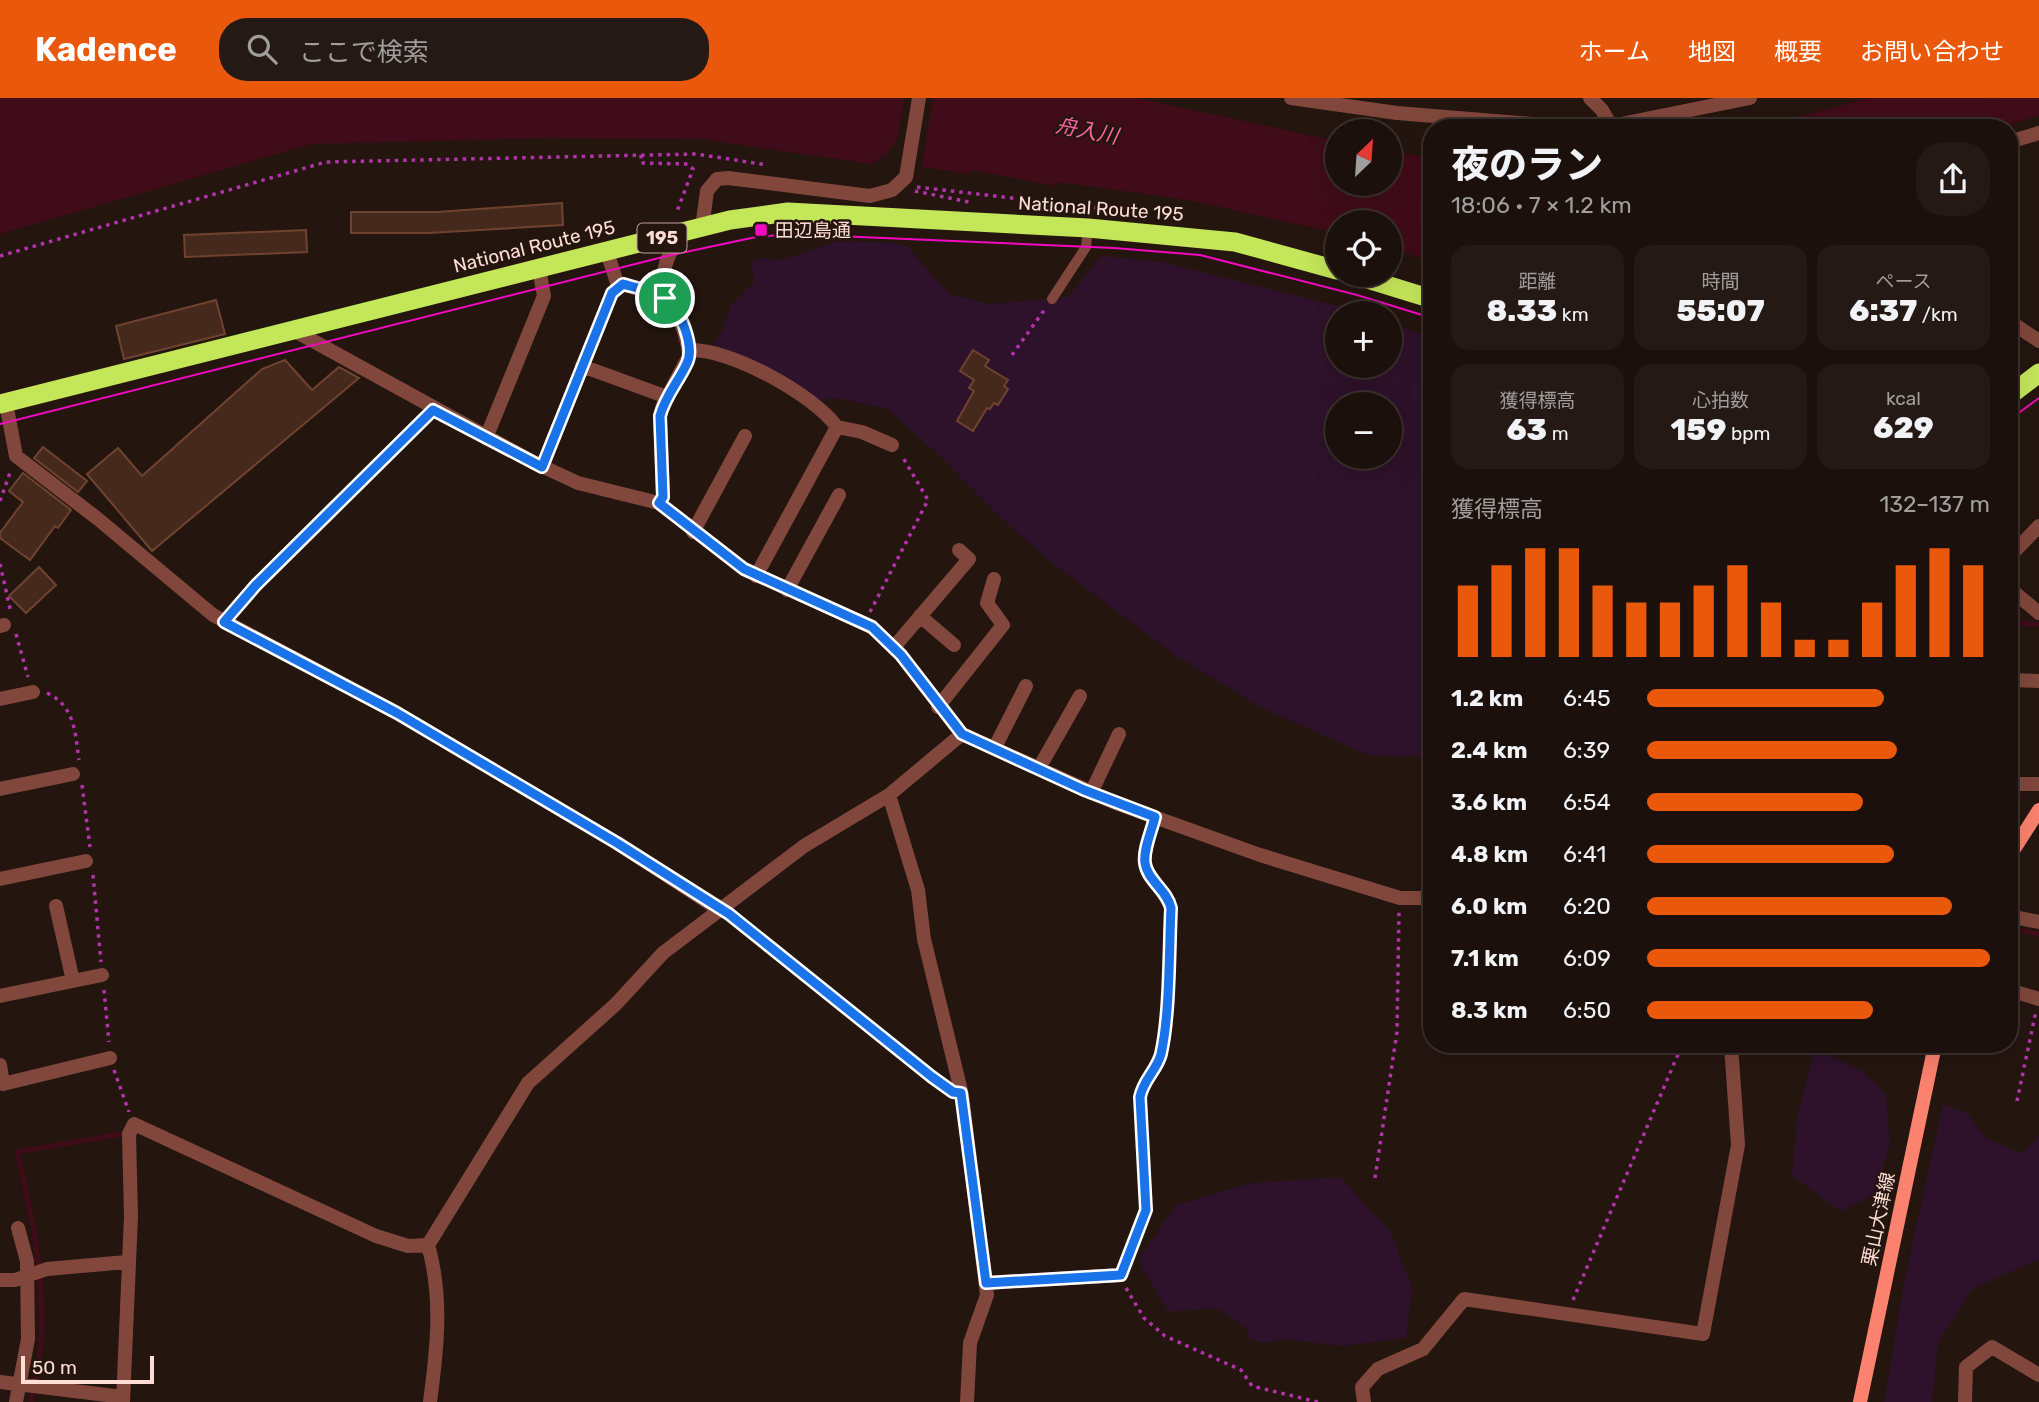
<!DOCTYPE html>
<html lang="ja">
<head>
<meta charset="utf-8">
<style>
  :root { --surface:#1b100b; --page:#241914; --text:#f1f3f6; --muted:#a09d9d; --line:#39302c; --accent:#ea580c }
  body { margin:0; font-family:Rubik,"Noto Sans JP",sans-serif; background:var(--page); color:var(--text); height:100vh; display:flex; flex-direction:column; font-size:26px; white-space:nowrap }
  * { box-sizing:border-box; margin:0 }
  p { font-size:23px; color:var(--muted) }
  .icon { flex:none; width:38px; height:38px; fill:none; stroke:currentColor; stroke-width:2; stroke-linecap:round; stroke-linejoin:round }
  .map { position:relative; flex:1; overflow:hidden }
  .drawer { position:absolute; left:1423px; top:21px; width:595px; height:934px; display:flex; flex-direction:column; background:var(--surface); border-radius:28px; box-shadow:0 7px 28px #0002,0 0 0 2px var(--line) }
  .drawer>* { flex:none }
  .needle { width:46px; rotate:25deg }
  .buttons { position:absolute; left:1325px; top:21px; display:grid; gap:14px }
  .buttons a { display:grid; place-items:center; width:77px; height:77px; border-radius:50%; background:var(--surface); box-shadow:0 7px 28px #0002,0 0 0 2px var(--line); font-size:35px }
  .scale { position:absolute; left:21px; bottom:18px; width:133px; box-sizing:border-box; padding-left:7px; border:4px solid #fdddd4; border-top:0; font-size:19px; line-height:24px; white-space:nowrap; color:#fdddd4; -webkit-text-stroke:5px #24150f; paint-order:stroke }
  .pin { position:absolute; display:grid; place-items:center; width:60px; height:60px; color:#fff; margin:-30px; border:4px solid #fff; border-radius:50%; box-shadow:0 2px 7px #0007 }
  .round { display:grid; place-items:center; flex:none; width:74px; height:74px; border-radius:28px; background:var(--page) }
  .overview { display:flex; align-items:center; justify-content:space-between; height:119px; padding:0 28px }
  h1 { font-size:38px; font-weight:800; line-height:52px }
  .metrics { display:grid; grid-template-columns:repeat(3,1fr); gap:10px; height:119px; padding:7px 28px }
  .metrics div { display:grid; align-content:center; border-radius:18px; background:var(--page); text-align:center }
  .metrics b { font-size:30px; font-weight:800 }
  .metrics small { font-size:19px; font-weight:400 }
  .metrics p { font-size:19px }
  .chart { height:196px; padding:14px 28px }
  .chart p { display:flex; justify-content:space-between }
  .chart svg { width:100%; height:126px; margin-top:7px; stroke:var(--accent); stroke-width:6 }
  ul { padding:0 28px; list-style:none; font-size:23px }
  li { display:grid; grid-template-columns:112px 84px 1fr; align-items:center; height:52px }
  li i { height:18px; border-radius:9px; background:var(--accent) }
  header { display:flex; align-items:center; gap:42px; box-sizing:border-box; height:98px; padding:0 35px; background:var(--accent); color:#fff }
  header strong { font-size:33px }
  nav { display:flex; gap:38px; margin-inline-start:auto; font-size:24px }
  .search { width:490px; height:63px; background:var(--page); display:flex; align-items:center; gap:18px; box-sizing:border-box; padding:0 24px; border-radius:28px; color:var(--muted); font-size:26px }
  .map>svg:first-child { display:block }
  .green { fill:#2e122b; fill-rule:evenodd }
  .water { fill:#400c19 }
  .pier { fill:#24150f }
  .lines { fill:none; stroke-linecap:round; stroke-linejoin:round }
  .stream { stroke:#400c19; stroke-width:5 }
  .building { fill:#44291c; stroke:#6f432f; stroke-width:2 }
  .path { stroke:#b233ab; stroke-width:3.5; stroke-dasharray:3.5 5; stroke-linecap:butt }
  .service { stroke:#81473c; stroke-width:10 }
  .minor { stroke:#81473c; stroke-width:14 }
  .tertiary { stroke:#81473c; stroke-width:14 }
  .secondary { stroke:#fa826e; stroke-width:14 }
  .trunk { stroke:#c4e659; stroke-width:19 }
  .tram { stroke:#f409c1; stroke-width:2 }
  .route-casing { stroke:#fff; stroke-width:14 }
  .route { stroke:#1a73e8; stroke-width:9 }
  .poi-dot { fill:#f409c1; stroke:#24150f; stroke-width:2.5 }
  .labels { text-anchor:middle; stroke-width:5; stroke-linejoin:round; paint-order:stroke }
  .shield { fill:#24150f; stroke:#bca199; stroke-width:2 }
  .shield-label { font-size:18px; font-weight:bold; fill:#fdddd4 }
  .street-label { font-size:19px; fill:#fdddd4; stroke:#24150f }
  .poi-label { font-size:19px; fill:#fdddd4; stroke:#24150f; text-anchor:start }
  .water-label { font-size:21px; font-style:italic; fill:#fa65a4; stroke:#24150f }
</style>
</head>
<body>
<header>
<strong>Kadence</strong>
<div class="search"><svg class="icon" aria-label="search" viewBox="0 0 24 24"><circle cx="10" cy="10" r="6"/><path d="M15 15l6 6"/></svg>ここで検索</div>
<nav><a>ホーム</a><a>地図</a><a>概要</a><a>お問い合わせ</a></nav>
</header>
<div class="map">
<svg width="2039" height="1304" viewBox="0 0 2039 1304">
  <rect width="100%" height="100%" fill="#24150f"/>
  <path class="green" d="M838,143L895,145L908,149L949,196L989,206L1068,199L1101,158L1162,164L1366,215H1337V268H1390V224L1431,240V659L1368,657L1262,610L1175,557L1060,471L1002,421L939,357L887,311L839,300L815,302L713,247L723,231L731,207L755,183L751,165L758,160L781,162ZM1337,306H1390V359H1337Z
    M1815,949L1865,975L1886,997L1890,1047L1875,1096L1841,1113L1792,1078L1797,1021Z
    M1943,1006L1967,1015L1986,1040L2022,1056L2039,1038V1161L1972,1191L1938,1245L1932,1304H1884L1905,1180Z
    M1340,1079L1391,1135L1412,1190L1406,1240L1341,1248L1283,1241L1263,1245L1250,1241L1247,1230L1216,1210L1169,1214L1138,1163L1176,1107L1252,1085Z"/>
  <path class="water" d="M0,0H1136L1337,43V86H1390V54L1431,59V163L1427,158L1424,161L1390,150V124H1337V135L1188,102L1058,84L1056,88L972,72L970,76L921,69L882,59L871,66L702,41L548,40L311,46L0,136Z
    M1870,0H2039V17L1999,30H1754Z"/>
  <path class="pier" d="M904,0H933L921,73L881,64L897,42Z"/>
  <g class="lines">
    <path class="stream" d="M2009,525L2039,526
      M2009,697L2021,698
      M2009,830L2039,836
      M31,1304C35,1285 40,1265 41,1246C45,1180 32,1117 17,1054L121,1036"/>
  </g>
  <path class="building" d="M562,105L563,127L428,135H351V114H437Z
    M306,132L307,154L185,159L184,137Z
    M216,202L225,236L124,261L116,228Z
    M973,252L989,262L985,268L1008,282L1004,288L1008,291L998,307L994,305L990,311L987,310L973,333L957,323L974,293L969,290L974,282L960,273Z
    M285,262L312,292L339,269L359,280L152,453L87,376L118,350L142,378L262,271Z
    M43,349L87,383L78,394L34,360Z
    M23,375L71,412L58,430L55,428L30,462L0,440V435L23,404L9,393Z
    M39,469L56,487L26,515L9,498Z"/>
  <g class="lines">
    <path class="path" d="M641,57V65L688,66L693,71L676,116
      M917,89L1115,112
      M915,93L969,104
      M0,158L326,64L696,56L768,67
      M1012,257L1045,211
      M0,403L11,372
      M0,466L11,515
      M235,512L256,487L424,321
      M870,514L928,402L902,358
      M16,536L28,579
      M47,595C75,608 75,634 79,662
      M82,687L90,749
      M93,777L101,864
      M732,819L942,986
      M104,892L109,944
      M114,972L129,1014
      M2017,1003L2036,913
      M1375,1080L1397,934L1399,813
      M1126,1163L1146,1112L1140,999L1162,953L1171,810C1167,792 1146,781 1145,764C1144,755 1149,744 1151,735
      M1126,1190L1144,1220L1165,1238L1241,1272L1252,1288L1318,1304
      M1573,1202L1682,947"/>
    <path class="service" d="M1052,201L1086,149L1088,130"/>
    <path class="minor" d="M1291,0L1397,15L1557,28H1611L1750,0
      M1590,0L1602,12L1612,30
      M2009,44L2039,35
      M607,154L618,188
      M2009,223L2039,243
      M295,233L535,365L578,385L659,405
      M689,252C729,250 813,296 837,329L756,478
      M582,268L667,299
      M6,305L16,358L98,421L213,517L397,615L617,745L721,813
      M837,329L862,334L892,347
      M486,340L544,198L539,171
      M542,369L612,195L623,186L665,200
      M693,434L745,338
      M2009,459L2039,428
      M2009,490L2039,515
      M787,492L839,397
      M920,518L954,547
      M0,528L4,527
      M894,549L969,461L959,452
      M2009,582L2039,583
      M0,601L33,594
      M938,609L1003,527L987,505L994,481
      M962,636L1118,706L1260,757L1400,800H1432
      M995,649L1026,588
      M1039,670L1080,598
      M2009,686H2039
      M0,691L73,676
      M1091,695L1119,636
      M889,697L918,792L924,841L962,997L987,1197L970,1245L967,1304
      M0,781L86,763
      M56,808L73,883
      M2009,818L2039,824
      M2009,892L2039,901
      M0,898L102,877
      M0,967L3,986L110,960
      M0,1182H15L47,1171L127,1164
      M986,1185L1121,1177
      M0,1284L123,1299
      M16,1304L28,1241L27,1163L18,1130
      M123,1304L131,1118L129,1036L134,1026L376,1138L408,1148L428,1147
      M430,1304C437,1252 443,1199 428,1147L528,985L616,906L663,855L804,748L889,697L962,636L901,557L872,529L744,471L659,405L663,399L660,318L663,307L689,258C684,198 639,202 681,135
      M1364,1304L1362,1289L1378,1271L1423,1251L1464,1201L1703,1236L1738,1047L1731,947
      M1965,1304L1966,1269L1992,1249L2039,1277"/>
    <path class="tertiary" d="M702,130L707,93L717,81L728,80L870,98L892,92L906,79L919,0"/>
    <path class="secondary" d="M2009,759L2039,712
      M1860,1304L1935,947"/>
    <path class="trunk" d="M1354,177L1432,201
      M2009,298L2039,275
      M0,306L730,122L788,114L1088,130L1235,144L1337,172"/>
    <path class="tram" d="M2009,322L2039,300
      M0,326L667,158L756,139L790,136L1114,150L1200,157L1357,197L1432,220"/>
  </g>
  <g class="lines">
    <g class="route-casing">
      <path id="route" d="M623,186C636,190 654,193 665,200C680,209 695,249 687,265C679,283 665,298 660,318L663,399L659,405L744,471L872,529L901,557L962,636L1084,692L1155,719C1152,732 1143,752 1145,765C1147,782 1167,792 1171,810C1169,852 1170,916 1161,956C1157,972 1143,982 1140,999L1146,1112L1121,1177L986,1185L961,995L953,994L932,979L729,816L617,745L397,615L224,524L256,487L433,312L542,369L612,195Z"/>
    </g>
    <use href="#route" class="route"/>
  </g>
  <rect class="poi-dot" x="754" y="125" width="14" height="14" rx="3.5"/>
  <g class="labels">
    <rect class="shield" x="637.5" y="125.5" width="49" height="29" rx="5"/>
    <g class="shield-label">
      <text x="662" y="146">195</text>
    </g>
    <g class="street-label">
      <text transform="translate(1101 110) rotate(4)" y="7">National Route 195</text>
      <text transform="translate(534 148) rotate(-14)" y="7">National Route 195</text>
      <text transform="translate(1878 1121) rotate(-78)" y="7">栗山大津線</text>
    </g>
    <g class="poi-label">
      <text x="775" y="139">田辺島通</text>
    </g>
    <g class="water-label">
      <text transform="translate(1087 33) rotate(11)" y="7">舟入川</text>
    </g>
  </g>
</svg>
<div class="buttons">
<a><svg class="needle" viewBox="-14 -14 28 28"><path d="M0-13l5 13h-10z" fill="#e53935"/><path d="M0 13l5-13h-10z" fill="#a09d9d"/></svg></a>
<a><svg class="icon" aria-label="locate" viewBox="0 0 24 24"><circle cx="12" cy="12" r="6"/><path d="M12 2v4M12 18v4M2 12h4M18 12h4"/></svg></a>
<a>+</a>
<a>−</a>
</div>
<div class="scale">50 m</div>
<div class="pin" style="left:665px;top:200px;background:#1e9e55"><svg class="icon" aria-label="arrive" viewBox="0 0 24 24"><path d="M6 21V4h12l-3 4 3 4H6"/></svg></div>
<section class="drawer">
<div class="overview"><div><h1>夜のラン</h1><p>18:06 · 7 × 1.2 km</p></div><a class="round"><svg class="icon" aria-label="share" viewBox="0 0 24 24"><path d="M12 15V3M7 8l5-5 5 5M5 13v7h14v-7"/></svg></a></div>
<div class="metrics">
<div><p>距離</p><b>8.33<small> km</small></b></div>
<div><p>時間</p><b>55:07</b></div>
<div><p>ペース</p><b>6:37<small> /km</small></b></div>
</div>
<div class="metrics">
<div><p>獲得標高</p><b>63<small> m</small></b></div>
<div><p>心拍数</p><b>159<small> bpm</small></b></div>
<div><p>kcal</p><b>629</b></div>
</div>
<div class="chart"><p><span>獲得標高</span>132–137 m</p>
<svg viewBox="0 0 160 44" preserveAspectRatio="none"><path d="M5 44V19M15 44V12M25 44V6M35 44V6M45 44V19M55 44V25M65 44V25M75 44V19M85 44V12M95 44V25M105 44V38M115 44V38M125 44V25M135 44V12M145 44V6M155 44V12"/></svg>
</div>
<ul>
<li><b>1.2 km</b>6:45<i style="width:69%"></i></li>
<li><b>2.4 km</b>6:39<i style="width:73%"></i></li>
<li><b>3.6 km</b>6:54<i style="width:63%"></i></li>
<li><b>4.8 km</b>6:41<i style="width:72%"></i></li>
<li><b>6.0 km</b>6:20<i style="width:89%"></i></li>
<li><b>7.1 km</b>6:09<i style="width:100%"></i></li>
<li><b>8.3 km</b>6:50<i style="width:66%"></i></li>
</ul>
</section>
</div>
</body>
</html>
